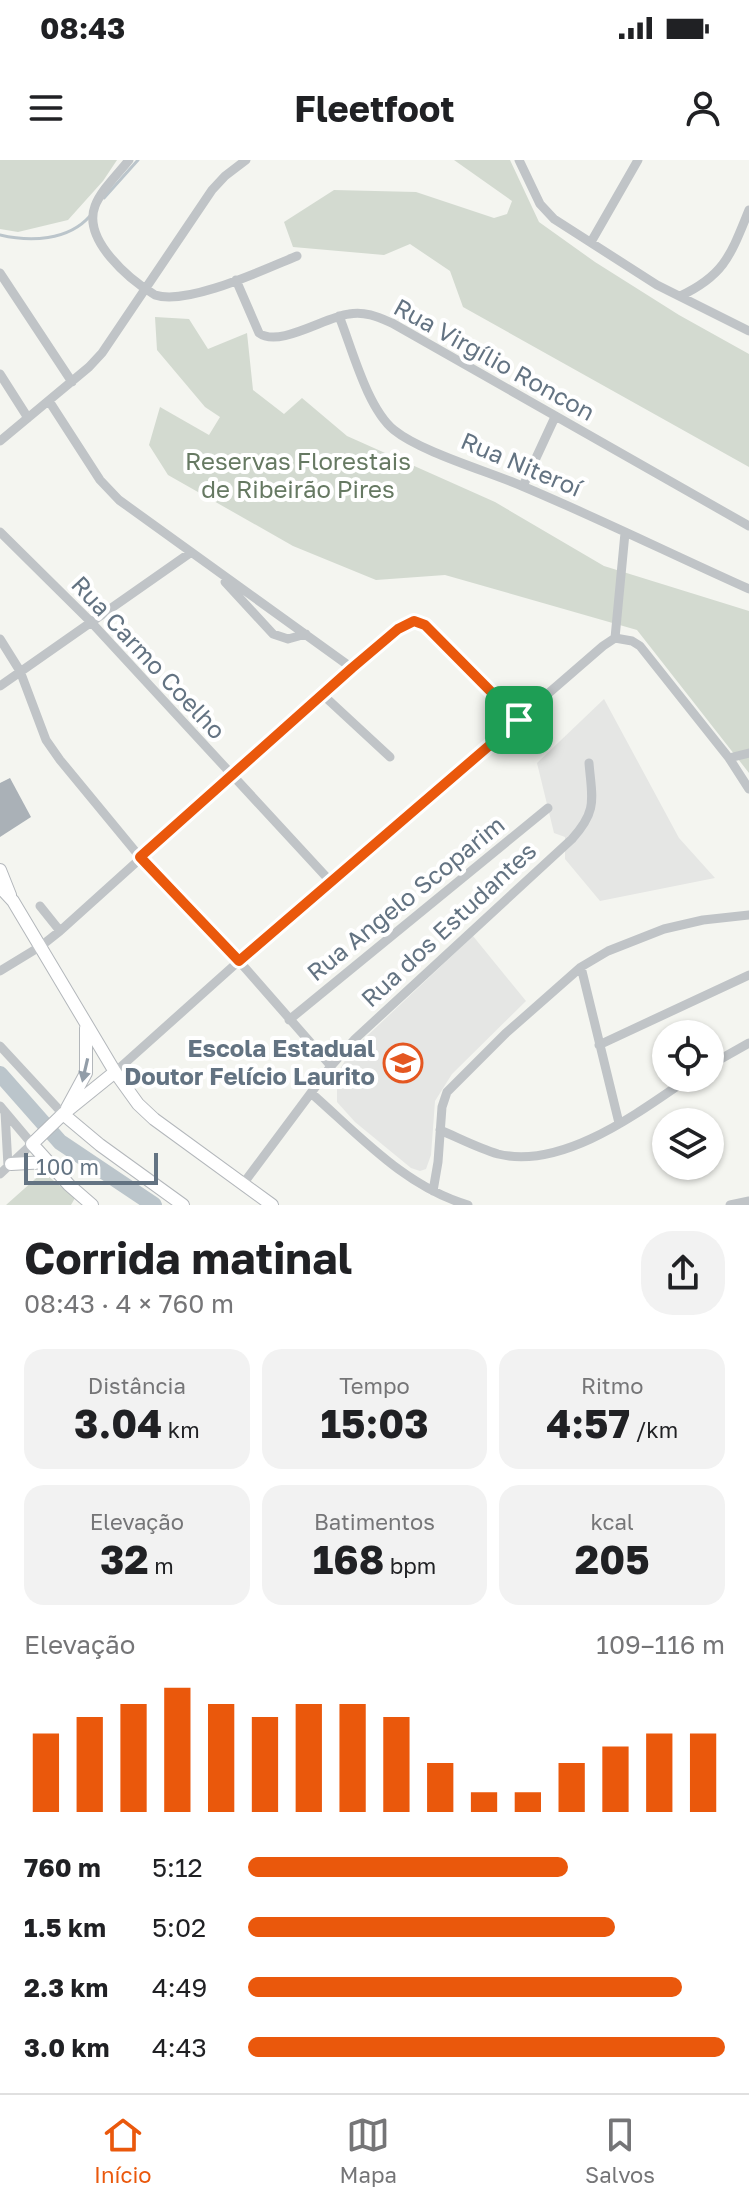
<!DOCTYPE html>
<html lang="pt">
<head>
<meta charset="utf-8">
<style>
  :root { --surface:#fff; --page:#f2f2f2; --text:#202124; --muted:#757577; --line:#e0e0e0; --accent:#ea580c }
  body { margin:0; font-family:"Golos Text",sans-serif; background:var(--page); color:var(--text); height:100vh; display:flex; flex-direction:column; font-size:30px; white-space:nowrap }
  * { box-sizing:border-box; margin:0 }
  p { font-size:26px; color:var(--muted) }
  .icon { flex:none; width:44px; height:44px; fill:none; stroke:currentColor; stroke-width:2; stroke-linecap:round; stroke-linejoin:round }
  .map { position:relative; height:1045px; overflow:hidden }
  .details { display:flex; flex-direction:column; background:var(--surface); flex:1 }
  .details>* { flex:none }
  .buttons { position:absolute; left:652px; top:860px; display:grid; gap:16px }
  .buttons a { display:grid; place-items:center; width:72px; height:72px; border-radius:50%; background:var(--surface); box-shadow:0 2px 6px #0004; font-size:40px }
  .scale { position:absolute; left:24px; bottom:20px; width:134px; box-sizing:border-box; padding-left:8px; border:4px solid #637382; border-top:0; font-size:22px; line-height:28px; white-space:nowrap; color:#637382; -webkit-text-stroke:6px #fff; paint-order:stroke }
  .pin { position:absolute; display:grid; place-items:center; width:68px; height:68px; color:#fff; margin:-34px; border-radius:16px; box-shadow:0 4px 12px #0006 }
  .round { display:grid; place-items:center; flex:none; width:84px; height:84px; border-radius:32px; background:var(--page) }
  .head { display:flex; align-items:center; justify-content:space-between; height:136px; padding:0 24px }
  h1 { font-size:44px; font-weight:700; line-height:60px }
  .figures { display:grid; grid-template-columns:repeat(3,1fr); gap:12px; height:136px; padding:8px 24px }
  .figures div { display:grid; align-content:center; border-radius:20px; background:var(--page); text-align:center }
  .figures b { font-size:40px; font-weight:700 }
  .figures small { font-size:22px; font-weight:400 }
  .figures p { font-size:22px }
  .chart { height:224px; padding:16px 24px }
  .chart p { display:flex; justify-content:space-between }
  .chart svg { width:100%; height:144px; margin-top:8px; stroke:var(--accent); stroke-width:6 }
  ul { padding:0 24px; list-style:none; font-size:26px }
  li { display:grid; grid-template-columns:128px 96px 1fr; align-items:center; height:60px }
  li i { height:20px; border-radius:10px; background:var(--accent) }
  .status { display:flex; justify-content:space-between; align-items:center; height:56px; padding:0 40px; background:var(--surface); direction:ltr }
  .status svg { height:22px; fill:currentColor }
  header { display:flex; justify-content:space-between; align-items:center; height:104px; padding:0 24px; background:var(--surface); font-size:36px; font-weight:700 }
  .tabs { display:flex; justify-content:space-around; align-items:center; height:112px; border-top:2px solid var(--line); background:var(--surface); font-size:22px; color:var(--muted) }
  .tabs a { display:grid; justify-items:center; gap:4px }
  .tabs .on { color:var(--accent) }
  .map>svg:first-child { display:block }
  .built { fill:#e5e6e4 }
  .green { fill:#d3dad0 }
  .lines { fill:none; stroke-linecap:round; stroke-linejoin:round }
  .stream { stroke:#bbc5cb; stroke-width:3 }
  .river { stroke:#bbc5cb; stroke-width:16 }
  .building { fill:#aab1b7 }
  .major-casing { stroke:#b3b7bb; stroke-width:14 }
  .minor { stroke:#c0c4c7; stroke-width:9 }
  .major { stroke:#fff; stroke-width:12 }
  .oneway { fill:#929da8 }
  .route-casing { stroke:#fff; stroke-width:16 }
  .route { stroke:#ea580c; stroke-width:10 }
  .labels { text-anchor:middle; stroke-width:8; stroke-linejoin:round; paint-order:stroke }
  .street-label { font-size:24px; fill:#637382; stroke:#fff }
  .park-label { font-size:24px; fill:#667962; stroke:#fff }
  .poi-label { font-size:24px; font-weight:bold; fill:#637382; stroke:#fff; text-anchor:end }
</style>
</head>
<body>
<div class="status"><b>08:43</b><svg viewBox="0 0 49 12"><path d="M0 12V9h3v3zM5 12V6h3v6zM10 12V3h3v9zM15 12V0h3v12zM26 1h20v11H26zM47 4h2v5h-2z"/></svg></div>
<header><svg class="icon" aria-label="menu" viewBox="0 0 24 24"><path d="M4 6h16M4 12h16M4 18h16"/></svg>Fleetfoot<svg class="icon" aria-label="person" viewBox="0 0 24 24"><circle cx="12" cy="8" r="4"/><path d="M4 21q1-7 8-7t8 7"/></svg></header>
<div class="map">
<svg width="749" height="1045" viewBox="0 0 749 1045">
  <rect width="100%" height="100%" fill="#f4f5f0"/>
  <path class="built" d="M604,539L679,678L715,718L600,741L565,699V677L554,673L537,603Z
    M473,776L526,841L452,914L435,941L431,995L426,1009L420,1011L411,1008L355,962L337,942V914L350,892Z"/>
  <path class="green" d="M0,0H117L103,21L68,60L18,72L0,69Z
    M454,0H510L539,62L595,102L679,155L749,194V307L463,147L450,111L410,84L384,95L293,87L284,62L334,30L416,32L494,58L507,54L512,41Z
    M155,157L189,159L208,189L247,173L253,230L284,254L302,238L347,276L495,342L604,406L749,451V613L637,470L445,415L376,420L293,386L168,315L149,285L160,247L209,275L220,257L205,247L157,190Z
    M43,1012L75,1038L71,1045H6Z"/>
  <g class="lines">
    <path class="stream" d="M104,38L138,0
      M0,75C30,82 68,81 90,56"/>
    <path class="river" d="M0,914L60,982L154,1045"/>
  </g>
  <path class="building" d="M10,618L31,657L0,677V623Z"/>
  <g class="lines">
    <g class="major-casing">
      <path id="major" d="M0,710L10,735
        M0,727L13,741L115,912L138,944L154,959L272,1045
        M67,948L86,913V868
        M63,954L100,985L183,1045
        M11,1004L47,1002
        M92,1045L69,1025L32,984L63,954L115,912"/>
    </g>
    <path class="minor" d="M129,0C118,14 101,30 95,46C82,80 130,120 155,135C187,146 265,109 297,96
      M519,0L540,44L554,59L657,125L749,171
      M591,82L638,0
      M0,113L72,222
      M236,120L259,173C279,188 325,157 349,154C365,151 378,157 392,163L749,366
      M680,136C725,115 731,94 749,50
      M339,156C352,188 367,248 394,270C421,292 487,311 522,326C598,358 673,395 749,429
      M0,214L28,258
      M49,241L100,320L119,340L352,508
      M0,281L89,207L102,193L212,30L225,16L246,0
      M523,326L555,257
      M0,372L91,462L331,722
      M225,422L273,474L288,479L306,474
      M615,478L632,481L640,486L729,598L749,629
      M615,478L625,373
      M0,479L20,511L46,580L60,600L140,697L239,801L331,906
      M0,526L190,393
      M323,535L390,597
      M729,598L749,593
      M40,746L60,771
      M581,807L619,963
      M0,811L41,786L60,771L352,508L405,464L414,461L425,465L519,560
      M289,860L548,648
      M599,885L749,815
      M0,886L63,954
      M710,905L749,883
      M115,912L239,801L603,486L615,478
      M311,933C359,975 405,1027 468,1045
      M0,946L32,984L0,1014
      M5,952L8,1006
      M440,970C459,978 478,988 498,994C563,1010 639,952 689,918
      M243,1024L331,906L355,879L572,679C598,650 592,639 589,603
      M433,1031L438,1002L442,947L447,932L505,874L581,807L608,791L664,769L703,760L749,755
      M730,1045L749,1041"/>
    <use href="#major" class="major"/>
  </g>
  <defs><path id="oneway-solid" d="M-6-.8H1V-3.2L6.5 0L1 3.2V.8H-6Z" transform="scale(2)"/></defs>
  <use class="oneway" href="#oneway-solid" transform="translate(85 910) rotate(103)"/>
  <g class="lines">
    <g class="route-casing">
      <path id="route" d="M414,461L425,465L519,560L239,801L140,697L352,508L398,469Z"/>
    </g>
    <use href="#route" class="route"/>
  </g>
  <defs>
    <g id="school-ring" transform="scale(2)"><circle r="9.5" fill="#fff" stroke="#e45721" stroke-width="1.5"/><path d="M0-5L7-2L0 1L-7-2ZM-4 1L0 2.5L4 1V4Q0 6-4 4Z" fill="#e45721"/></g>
  </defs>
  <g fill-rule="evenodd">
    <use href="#school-ring" x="403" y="903"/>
  </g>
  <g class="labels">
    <g class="street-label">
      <text transform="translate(494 200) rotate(29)" y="8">Rua Virgílio Roncon</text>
      <text transform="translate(521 305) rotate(23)" y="8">Rua Niteroí</text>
      <text transform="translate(148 498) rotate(47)" y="8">Rua Carmo Coelho</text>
      <text transform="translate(406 739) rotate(-39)" y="8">Rua Angelo Scoparim</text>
      <text transform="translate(449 765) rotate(-43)" y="8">Rua dos Estudantes</text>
    </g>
    <g class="park-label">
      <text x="298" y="310">Reservas Florestais<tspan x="298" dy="28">de Ribeirão Pires</tspan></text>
    </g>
    <g class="poi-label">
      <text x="375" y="897">Escola Estadual<tspan x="375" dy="28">Doutor Felício Laurito</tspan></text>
    </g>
  </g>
</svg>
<div class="buttons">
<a><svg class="icon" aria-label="locate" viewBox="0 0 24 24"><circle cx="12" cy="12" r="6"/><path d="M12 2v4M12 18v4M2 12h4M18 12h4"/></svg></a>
<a><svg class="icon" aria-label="layers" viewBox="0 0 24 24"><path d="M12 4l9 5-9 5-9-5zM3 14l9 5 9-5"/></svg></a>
</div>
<div class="scale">100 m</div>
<div class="pin" style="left:519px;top:560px;background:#1e9e55"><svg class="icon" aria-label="arrive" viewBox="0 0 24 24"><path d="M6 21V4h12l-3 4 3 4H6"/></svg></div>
</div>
<section class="details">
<div class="head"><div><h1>Corrida matinal</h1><p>08:43 · 4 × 760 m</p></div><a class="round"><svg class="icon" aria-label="share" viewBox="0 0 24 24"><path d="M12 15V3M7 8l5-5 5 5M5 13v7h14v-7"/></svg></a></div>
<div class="figures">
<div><p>Distância</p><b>3.04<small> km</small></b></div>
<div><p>Tempo</p><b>15:03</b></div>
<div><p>Ritmo</p><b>4:57<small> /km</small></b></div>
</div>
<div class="figures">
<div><p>Elevação</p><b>32<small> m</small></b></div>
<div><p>Batimentos</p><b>168<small> bpm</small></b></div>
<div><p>kcal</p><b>205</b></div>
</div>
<div class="chart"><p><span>Elevação</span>109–116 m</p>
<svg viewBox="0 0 160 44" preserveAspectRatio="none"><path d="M5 44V20M15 44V15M25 44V11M35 44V6M45 44V11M55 44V15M65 44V11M75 44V11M85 44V15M95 44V29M105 44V38M115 44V38M125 44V29M135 44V24M145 44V20M155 44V20"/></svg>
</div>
<ul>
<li><b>760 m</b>5:12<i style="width:67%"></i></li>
<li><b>1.5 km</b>5:02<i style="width:77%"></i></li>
<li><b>2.3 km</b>4:49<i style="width:91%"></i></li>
<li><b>3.0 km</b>4:43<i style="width:100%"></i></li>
</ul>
</section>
<nav class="tabs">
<a class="on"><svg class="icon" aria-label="home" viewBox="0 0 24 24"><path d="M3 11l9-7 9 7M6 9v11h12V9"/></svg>Início</a>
<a><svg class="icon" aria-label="map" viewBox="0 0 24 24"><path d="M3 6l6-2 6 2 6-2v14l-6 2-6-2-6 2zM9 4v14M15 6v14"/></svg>Mapa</a>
<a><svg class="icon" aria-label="saved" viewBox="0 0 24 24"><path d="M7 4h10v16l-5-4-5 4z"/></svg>Salvos</a>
</nav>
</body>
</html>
